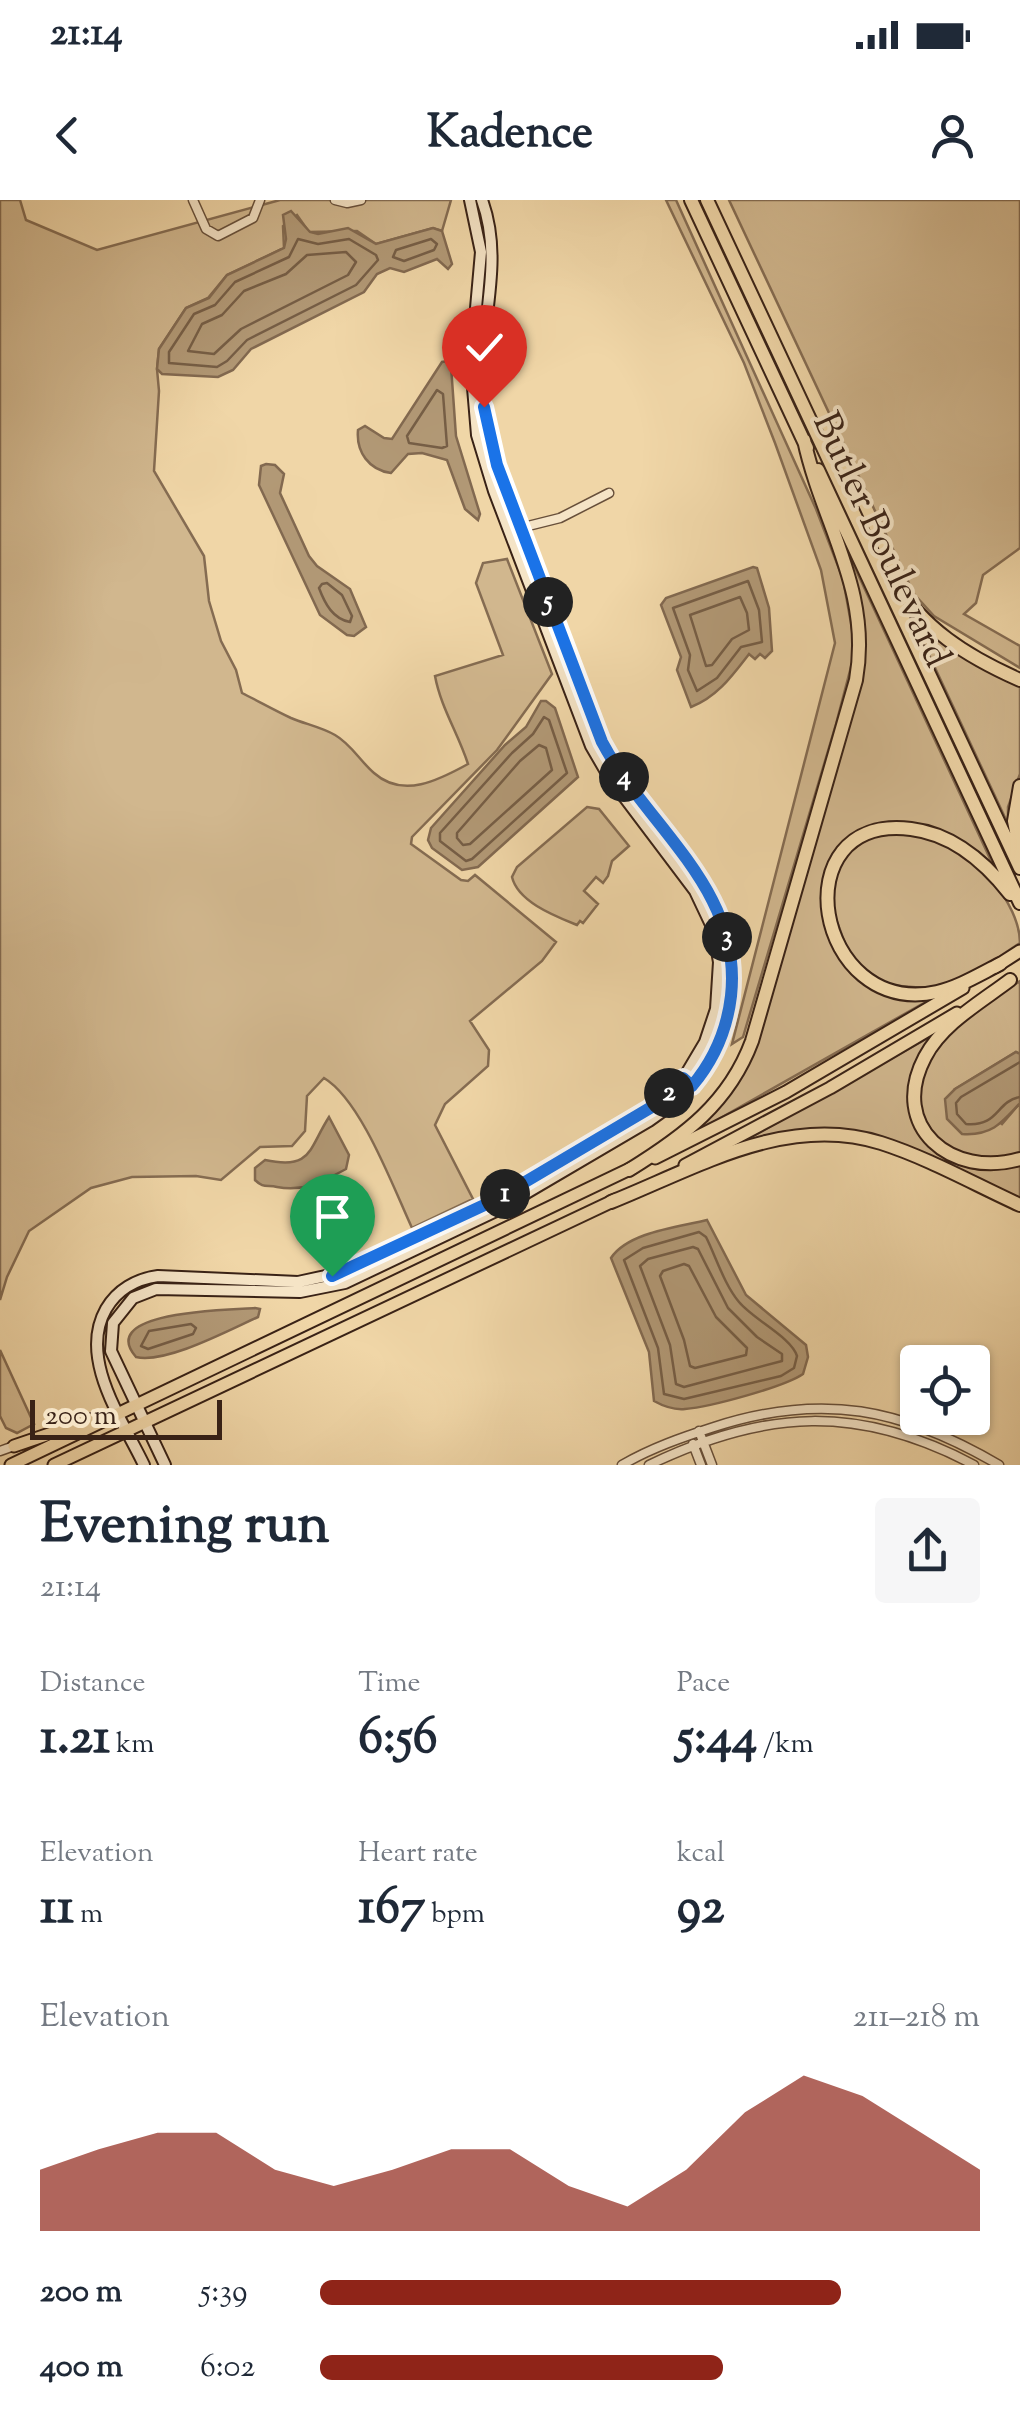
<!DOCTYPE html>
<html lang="en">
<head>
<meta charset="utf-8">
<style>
  :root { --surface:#fff; --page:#f6f6f7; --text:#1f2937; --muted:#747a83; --accent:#8f2418 }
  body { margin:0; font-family:"Sorts Mill Goudy",serif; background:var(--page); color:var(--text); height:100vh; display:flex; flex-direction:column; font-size:38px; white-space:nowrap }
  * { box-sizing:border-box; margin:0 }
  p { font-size:32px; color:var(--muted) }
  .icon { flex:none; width:55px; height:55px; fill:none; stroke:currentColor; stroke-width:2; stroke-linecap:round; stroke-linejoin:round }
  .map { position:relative; height:1265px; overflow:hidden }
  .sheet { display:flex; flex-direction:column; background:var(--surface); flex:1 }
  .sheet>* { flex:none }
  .fabs { position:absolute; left:900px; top:1145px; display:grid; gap:20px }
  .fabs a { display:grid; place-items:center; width:90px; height:90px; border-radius:10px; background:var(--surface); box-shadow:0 2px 8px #0004; font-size:50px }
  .scale { position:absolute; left:30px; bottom:25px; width:192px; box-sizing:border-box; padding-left:10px; border:5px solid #392216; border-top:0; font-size:28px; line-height:35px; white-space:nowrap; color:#392216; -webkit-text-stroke:8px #f5e4c6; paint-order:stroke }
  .pin { position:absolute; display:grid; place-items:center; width:85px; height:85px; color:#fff; margin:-102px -42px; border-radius:50% 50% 50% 0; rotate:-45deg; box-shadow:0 0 10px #0007 }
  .pin .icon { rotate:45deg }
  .km { position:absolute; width:50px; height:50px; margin:-25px; border-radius:50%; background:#222; color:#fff; font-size:28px; line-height:50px; text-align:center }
  .round { display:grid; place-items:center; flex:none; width:105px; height:105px; border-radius:10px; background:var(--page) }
  .overview { display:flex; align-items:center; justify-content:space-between; height:170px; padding:0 40px }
  h1 { font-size:55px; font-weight:700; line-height:75px }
  .figures { display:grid; grid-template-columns:repeat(3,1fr); gap:15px; height:170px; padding:10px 40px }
  .figures div { display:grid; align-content:center }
  .figures b { font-size:50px; font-weight:700 }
  .figures small { font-size:28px; font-weight:400 }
  .figures p { font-size:28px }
  .chart { height:280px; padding:20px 40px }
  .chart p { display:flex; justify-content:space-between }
  .chart svg { width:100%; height:180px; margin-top:10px; fill:var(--accent); opacity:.7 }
  ul { padding:0 40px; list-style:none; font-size:32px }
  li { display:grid; grid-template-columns:160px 120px 1fr; align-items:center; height:75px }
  li i { height:25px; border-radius:12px; background:var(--accent) }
  .status { display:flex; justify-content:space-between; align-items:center; height:70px; padding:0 50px; background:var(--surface); direction:ltr }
  .status svg { height:28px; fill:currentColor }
  header { display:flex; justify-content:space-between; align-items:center; height:130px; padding:0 40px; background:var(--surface); font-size:45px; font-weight:700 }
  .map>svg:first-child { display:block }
  .green { fill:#d1b78e; stroke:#856c52; stroke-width:2.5 }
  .water { fill:#b29976; stroke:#826950; stroke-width:2.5 }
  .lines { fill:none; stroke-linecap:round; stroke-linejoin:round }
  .shore { stroke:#765e46; stroke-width:2.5 }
  .minor-casing { stroke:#674f3a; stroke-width:11 }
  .secondary-casing { stroke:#392216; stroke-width:14 }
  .trunk-casing { stroke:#392216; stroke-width:15 }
  .motorway-casing { stroke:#392216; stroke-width:16 }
  .minor { stroke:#f5e4c6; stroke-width:8 }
  .secondary { stroke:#f5e4c6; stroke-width:10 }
  .trunk { stroke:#f0d6a7; stroke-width:11 }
  .motorway { stroke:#f0d6a7; stroke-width:12 }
  .route-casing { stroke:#fff; stroke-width:20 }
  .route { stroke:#1a73e8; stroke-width:12 }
  .labels { text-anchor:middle; stroke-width:8; stroke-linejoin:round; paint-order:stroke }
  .street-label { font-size:38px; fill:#392216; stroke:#f5e4c6 }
</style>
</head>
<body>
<div class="status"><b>21:14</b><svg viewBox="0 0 49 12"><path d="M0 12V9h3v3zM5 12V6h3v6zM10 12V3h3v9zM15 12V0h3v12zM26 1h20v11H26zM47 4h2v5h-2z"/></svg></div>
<header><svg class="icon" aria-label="back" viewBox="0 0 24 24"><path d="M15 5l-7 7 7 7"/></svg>Kadence<svg class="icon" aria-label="person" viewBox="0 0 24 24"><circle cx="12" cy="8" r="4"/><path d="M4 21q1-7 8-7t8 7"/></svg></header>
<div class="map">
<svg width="1020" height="1265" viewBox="0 0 1020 1265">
  <rect width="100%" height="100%" fill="#f0d6a7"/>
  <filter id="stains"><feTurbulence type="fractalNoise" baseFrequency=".002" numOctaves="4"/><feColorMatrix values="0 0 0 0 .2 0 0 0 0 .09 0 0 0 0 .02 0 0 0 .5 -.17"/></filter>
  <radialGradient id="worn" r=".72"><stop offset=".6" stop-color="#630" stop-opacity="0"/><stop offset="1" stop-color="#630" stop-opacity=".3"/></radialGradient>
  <path class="green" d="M0,0H20L26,20L97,50L280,0H451L442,31L433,28L376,44L357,31L309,32L297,15L283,26L284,48L227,75L208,98L186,108L159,149L157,169L159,191L154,271L204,356L209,401L221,441L236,470L242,493C258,501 274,510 291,518C305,524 321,527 335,535C351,544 360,561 374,573C403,599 439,580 468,564C458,533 441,508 435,476L503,455L476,383L483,363L507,359L552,474L497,550L412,637L411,644L461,680L468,681L475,675L556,742L542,761L470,821L489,850L488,866L445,904L435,925L473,999L412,1028C393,987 361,900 324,878L307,896L305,931L292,946L260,947L221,980L196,976L132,977L91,988L29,1031L7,1077L0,1100Z
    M666,0H676L816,309L843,379L854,440L852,463L836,524L743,837L732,844L835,443L821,370L775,243L744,163Z
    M729,0H1020V348L983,375L976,403L964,414L1020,446V468L934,416L914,394Z
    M849,355L993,665C949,621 913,632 857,637L823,689V705L825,722L865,781L938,795L694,933L733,886L860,475L846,356Z
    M908,410L928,431L1020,483V574L1008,607V624Z
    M587,607L599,609L629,646L612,661L608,676L603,683L596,677L584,691L598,704L583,723L580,721L577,725C555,716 518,702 512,677L517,667Z
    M897,631C911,634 925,635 938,639C974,650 1020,704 1020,743L975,773L937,789L888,785L851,760L828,697L841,658L873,635Z
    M1020,781V854L1016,852L955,889L1002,924L1020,903V955C1008,957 993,962 981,960C931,952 902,901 930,855C950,821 988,802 1020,781Z
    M935,834L913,907C946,952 956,984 1020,964V1002L860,935L730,949Z
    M0,1150L34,1224L17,1233L6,1228L0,1216Z"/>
  <path class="water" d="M291,11L310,32L318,34L348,28L376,44L433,28L442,31L452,64L448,69L437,59L404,72L390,68L377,74L364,92L251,149L233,170L218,177L162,174L157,169L159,149L186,108L209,98L227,75L284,48L286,39L283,15Z
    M448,161L451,166L456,236L480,314L478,320L465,309L447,260L422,253L408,254L391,273C369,270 356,252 358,230L365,226L384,238L392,239L442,162Z
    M266,264L275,265L284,274L280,293L309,356L317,366L350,389L366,427L354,436L347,435L320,415L259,285L261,266Z
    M753,367L757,368L769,408L772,451L765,458L760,454L755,459L749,454C732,476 717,497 691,507L677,470L681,457L661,405L666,398Z
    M541,501H546L555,508L578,577L478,667L462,670L432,648L428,640L431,628L505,545L526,527Z
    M1016,852L1020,854V903C1001,924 991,936 962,934L947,919L945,899L955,889Z
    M329,917L349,955L346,969C322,982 304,992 277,987C266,985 263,988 255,980V968L265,960C312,970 308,950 329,917Z
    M707,1020L746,1095L806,1145L808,1157L803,1174C784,1187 710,1207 685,1209C675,1210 663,1206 654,1201L649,1152L611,1058C628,1032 679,1027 707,1020Z
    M255,1108L260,1109L258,1117C229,1130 166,1164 136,1157C95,1110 234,1110 255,1108Z"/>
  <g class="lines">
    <path class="shore" d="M298,39L318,44L349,39L376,55L378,60L356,85L247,140L227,161L217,167L169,163V152L194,114L215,105L235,82L289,57Z
      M431,39L437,44L434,50L404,61L393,57L396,50Z
      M346,52L356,62L348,75L241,129L214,154L188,151L202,124L222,115L244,91L286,74L307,55Z
      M437,190L443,194L447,246L442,248L409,243L407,236Z
      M748,381L759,410L762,442L741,447L717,478L697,491L688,470L690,455L673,408Z
      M327,383L342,395L352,416L350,422C333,419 325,404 319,388L322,384Z
      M740,397L747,413L749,430L732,439L712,465L706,466L690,415Z
      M544,517L549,520L567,573L472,659L466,661L440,641V633L512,553L533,534Z
      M539,545L546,548L552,570L470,644L463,645L457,638V633L520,561Z
      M1020,862L961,897L956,903L957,914L966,924C999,927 996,901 1020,897
      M699,1032L706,1037C716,1057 724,1084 739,1102C754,1120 791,1137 797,1156L794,1168L781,1176L684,1199L664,1194L658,1148L624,1060L643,1048Z
      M693,1047L698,1049L728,1108L757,1137L782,1154V1161L684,1187L676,1184L670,1145L640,1066L648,1059Z
      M684,1064L689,1066L716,1117L747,1148L746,1155L695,1168L690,1166L684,1140L660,1076L663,1071Z
      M191,1124L196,1128L193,1134L148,1149L141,1146L149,1131Z"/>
    <g class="minor-casing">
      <path id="minor" d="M193,0L206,29L218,36L253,18L260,0
        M335,0L347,3L361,0
        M520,328L560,318L609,293
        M699,1231L712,1265
        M693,1244L701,1265
        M0,1251L14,1246
        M622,1265C651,1248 683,1237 714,1227C822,1192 902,1208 999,1265
        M649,1265C765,1209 859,1204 974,1265"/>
    </g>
    <g class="secondary-casing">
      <path id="secondary" d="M144,1265C122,1219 78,1158 106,1109C117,1090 136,1079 158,1076L298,1082L344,1072L493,1001L640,915L683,879L705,842L716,809L719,762L713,729L695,691L609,577L591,546L494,291L477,235L471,164L481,52L470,0
        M165,1265L111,1151L113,1123L133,1098L156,1089L300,1092L345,1083L494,1012L649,921L677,901L707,865L722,833L730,799L731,764L725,729L706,686L621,573L602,542L497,265C486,227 479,188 483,148C488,98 500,49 482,0"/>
    </g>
    <g class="trunk-casing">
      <path id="trunk" d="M995,767L1020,751
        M655,958L786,892L963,788
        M685,965L830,888L957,813
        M14,1246L96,1218
        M11,1265L634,967
        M54,1265L615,1000"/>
    </g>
    <g class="motorway-casing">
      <path id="motorway" d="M691,0L807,248
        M707,0L1020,668
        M818,270L1020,703
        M892,378C923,429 966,456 1020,480
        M1020,586L1014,621L1020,651
        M1000,764C980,774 959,787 937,792C814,818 780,613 911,629C953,634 985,662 1010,694
        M1010,780C981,802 942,824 925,857C888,927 952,979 1020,959
        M629,970C684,936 729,903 752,841L856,480C872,390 822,324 804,240
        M611,1002C696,968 787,913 881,943C928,958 974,984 1020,1005"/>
    </g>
    <use href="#minor" class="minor"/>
    <use href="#secondary" class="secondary"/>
    <use href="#trunk" class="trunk"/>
    <use href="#motorway" class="motorway"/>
  </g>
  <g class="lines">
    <g class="route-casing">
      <path id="route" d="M332,1076L493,1001L650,908L683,878L692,886C713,861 727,830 731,796C743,689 647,627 602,542L497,265L484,207"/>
    </g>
    <use href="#route" class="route"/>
  </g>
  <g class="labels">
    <g class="street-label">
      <text transform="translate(883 339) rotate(65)" y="13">Butler Boulevard</text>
    </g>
  </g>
  <rect width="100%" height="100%" filter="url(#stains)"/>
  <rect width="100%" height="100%" fill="url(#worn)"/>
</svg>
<div class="fabs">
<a><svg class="icon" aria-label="locate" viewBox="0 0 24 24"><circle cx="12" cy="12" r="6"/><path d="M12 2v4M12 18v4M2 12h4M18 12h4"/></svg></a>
</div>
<div class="scale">200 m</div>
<div class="pin" style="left:332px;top:1076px;background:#1e9e55"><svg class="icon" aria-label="arrive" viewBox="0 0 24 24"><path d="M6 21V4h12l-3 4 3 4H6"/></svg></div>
<div class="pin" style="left:484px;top:207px;background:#d93025"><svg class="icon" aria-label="check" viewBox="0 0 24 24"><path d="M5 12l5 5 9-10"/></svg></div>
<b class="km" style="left:505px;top:994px">1</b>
<b class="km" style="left:669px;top:893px">2</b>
<b class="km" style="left:727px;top:737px">3</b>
<b class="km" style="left:624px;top:577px">4</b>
<b class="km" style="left:548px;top:402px">5</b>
</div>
<section class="sheet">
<div class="overview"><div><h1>Evening run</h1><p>21:14</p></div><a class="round"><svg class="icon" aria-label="share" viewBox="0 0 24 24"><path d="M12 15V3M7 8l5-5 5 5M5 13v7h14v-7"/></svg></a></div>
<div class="figures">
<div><p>Distance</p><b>1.21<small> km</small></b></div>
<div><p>Time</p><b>6:56</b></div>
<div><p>Pace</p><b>5:44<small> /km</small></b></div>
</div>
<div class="figures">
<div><p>Elevation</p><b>11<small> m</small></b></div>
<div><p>Heart rate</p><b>167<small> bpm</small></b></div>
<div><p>kcal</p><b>92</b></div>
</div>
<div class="chart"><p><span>Elevation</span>211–218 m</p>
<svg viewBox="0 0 160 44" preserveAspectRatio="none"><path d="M0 44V29L10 24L20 20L30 20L40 29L50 33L60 29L70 24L80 24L90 33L100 38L110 29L120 15L130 6L140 11L150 20L160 29V44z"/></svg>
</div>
<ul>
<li><b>200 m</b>5:39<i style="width:79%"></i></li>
<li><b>400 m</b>6:02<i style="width:61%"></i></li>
</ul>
</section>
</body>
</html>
